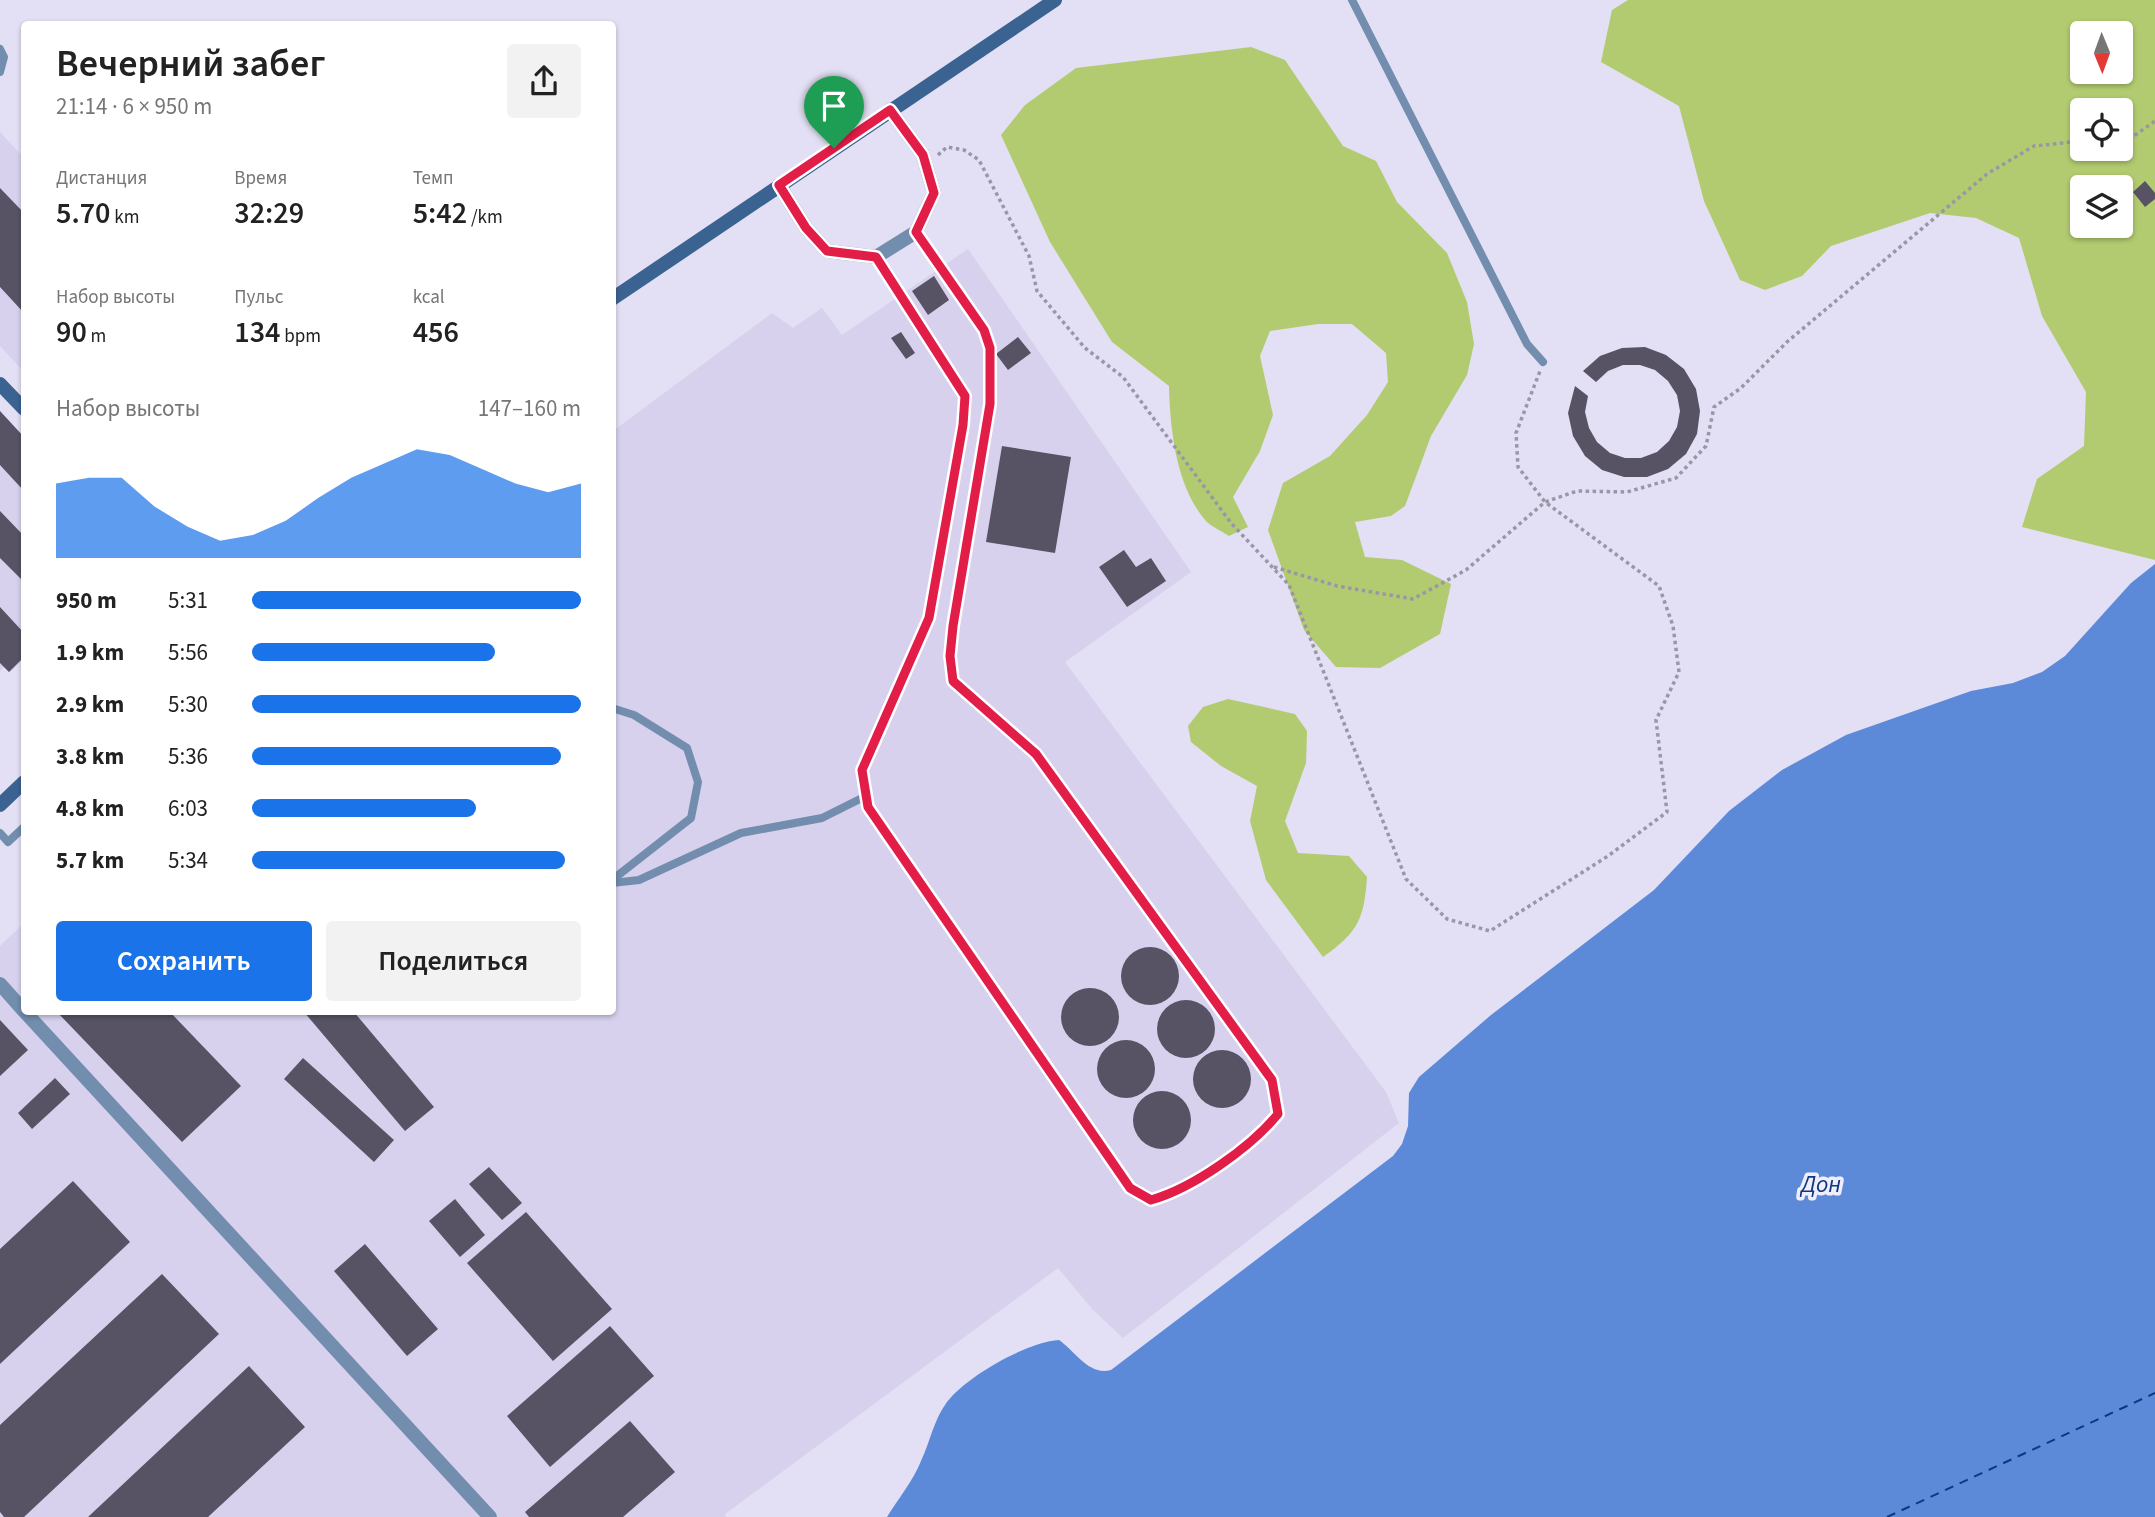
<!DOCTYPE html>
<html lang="ru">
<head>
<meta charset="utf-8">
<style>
  :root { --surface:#fff; --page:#f2f2f2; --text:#222; --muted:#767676; --accent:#1a73e8 }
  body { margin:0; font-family:"Source Sans 3",sans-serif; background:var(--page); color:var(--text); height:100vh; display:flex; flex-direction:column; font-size:26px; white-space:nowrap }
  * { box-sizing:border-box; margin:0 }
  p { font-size:23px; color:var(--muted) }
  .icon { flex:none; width:38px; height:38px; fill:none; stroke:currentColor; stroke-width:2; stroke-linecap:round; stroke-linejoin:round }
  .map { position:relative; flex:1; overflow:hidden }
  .panel { position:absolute; left:21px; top:21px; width:595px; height:994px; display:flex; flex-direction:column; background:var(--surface); border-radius:7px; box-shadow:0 2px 5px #0004 }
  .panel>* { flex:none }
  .needle { width:46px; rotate:179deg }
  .buttons { position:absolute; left:2070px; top:21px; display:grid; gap:14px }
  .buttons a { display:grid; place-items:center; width:63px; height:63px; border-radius:7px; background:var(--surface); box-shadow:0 2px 5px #0004; font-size:35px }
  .pin { position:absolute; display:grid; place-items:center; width:60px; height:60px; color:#fff; margin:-72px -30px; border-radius:50% 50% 50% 0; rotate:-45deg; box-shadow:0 0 7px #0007 }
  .pin .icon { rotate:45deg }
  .round { display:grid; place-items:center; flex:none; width:74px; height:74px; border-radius:7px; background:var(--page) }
  .overview { display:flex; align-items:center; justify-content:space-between; height:119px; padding:0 35px }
  h1 { font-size:38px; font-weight:600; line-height:52px }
  .stats { display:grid; grid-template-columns:repeat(3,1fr); gap:10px; height:119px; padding:7px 35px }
  .stats div { display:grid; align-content:center }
  .stats b { font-size:30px; font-weight:600 }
  .stats small { font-size:19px; font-weight:400 }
  .stats p { font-size:19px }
  .chart { height:196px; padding:14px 35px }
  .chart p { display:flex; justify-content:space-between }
  .chart svg { width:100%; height:126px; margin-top:7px; fill:var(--accent); opacity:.7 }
  .primary-button { display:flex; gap:14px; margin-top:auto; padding:14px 35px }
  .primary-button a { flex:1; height:80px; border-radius:7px; background:var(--accent); color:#fff; font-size:28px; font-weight:600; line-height:80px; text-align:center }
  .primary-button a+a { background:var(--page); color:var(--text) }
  ul { padding:0 35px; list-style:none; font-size:23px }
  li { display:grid; grid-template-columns:112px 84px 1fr; align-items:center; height:52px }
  li i { height:18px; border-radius:9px; background:var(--accent) }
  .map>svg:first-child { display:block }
  .built { fill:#d7d1ed }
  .green { fill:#b2cb70; fill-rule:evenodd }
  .water { fill:#5c8ad8 }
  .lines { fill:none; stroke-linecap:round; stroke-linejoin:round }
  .ferry { stroke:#0f397e; stroke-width:2; stroke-dasharray:9 7; stroke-linecap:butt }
  .building { fill:#575364 }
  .path { stroke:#9997a6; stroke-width:3.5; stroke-dasharray:3.5 3.5; stroke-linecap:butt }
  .service { stroke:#728dad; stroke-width:8 }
  .minor { stroke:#728dad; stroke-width:14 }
  .secondary { stroke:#3b6391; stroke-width:14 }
  .route-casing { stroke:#fff; stroke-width:14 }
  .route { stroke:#e11d48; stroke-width:9 }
  .labels { text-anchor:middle; stroke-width:7; stroke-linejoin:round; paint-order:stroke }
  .water-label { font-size:24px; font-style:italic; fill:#0f397e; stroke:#f0edfd }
</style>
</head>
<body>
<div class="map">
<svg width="2155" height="1517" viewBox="0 0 2155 1517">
  <rect width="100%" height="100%" fill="#e3dff4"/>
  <path class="built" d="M0,132L24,158V372L0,346Z
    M968,249L1191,572L1065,662L1386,1092L1399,1123L1123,1338L1093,1310L1058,1268L725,1514L726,1517H0V946L24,923V1012H612L613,431L772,313L793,328L822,308L842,335Z
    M0,420L24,446V659L10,672L5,666L0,671Z"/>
  <path class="green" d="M1628,0H2155V560L2022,527L2037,479L2084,446L2086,392L2042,316L2019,238L1976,218L1930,213L1831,246L1802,276L1765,290L1740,280L1704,201L1679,106L1601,62L1612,10ZM2082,33H2121V72H2082ZM2082,110H2121V149H2082ZM2082,187H2121V226H2082Z
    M1251,47L1285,60L1343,146L1376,161L1397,202L1447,253L1467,302L1474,344L1467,375L1431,436L1405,506L1391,516L1355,522L1365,557L1402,560L1451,584L1440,634L1380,668L1336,667L1304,630L1268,530L1283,483L1330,456L1367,415L1388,382L1386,353L1352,324H1318L1270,331L1260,356L1273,415L1260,451L1233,497L1248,527L1229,536C1222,531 1212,527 1206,521C1176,487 1170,429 1169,386L1112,342L1050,242L1001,135L1025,105L1076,68Z
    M1228,699L1295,714L1307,731L1306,763L1285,821L1298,853L1349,856L1367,877C1364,920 1358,932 1323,957L1266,880L1250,821L1257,786L1221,766L1191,742L1188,726L1203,707Z"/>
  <path class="water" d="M2155,564V1517H887C898,1499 913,1481 921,1461C930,1442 934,1419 947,1402C967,1376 1027,1342 1059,1340C1076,1352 1089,1376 1111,1370L1393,1156L1402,1144L1408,1126L1409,1093L1419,1077L1491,1015L1654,890L1729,811L1782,770L1846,735L1971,691L2013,683L2042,672L2065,656L2131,583Z"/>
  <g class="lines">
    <path class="ferry" d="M1887,1517L2155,1393"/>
  </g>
  <path class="building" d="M2145,181L2155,193V199L2145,207L2133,192Z
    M0,188L24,213V313L0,287Z
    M934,276L949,300L928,315L912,291Z
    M901,332L915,353L906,359L891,338Z
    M1018,337L1031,353L1008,370L996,354Z
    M1645,347L1666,355L1684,369L1696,389L1700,411L1697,434L1686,454L1668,469L1647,477H1624L1602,470L1585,456L1573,436L1568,413L1575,386L1588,396L1585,412L1589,428L1597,442L1610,453L1625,458H1641L1657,452L1669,441L1677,427L1680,411L1677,395L1668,381L1655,370L1640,365H1623L1608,371L1596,382L1583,371L1600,356L1622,348Z
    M0,411L24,437V491L0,465Z
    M1002,446L1071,457L1055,553L986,542Z
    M0,511L24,536V576L21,579L0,558Z
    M1124,550L1136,567L1151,558L1166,581L1127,607L1099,567Z
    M0,607L24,633V657L9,672L0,663Z
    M1121 976a29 29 0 1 1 58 0a29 29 0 1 1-58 0Z
    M1061 1017a29 29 0 1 1 58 0a29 29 0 1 1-58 0Z
    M1157 1029a29 29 0 1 1 58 0a29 29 0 1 1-58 0Z
    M57,1012H170L241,1086L182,1142Z
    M304,1012H354L434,1107L405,1131Z
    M0,1020L28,1050L0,1076Z
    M1097 1069a29 29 0 1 1 58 0a29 29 0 1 1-58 0Z
    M1193 1079a29 29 0 1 1 58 0a29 29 0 1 1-58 0Z
    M303,1058L394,1140L374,1162L284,1079Z
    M55,1078L70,1094L32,1129L18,1113Z
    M1133 1120a29 29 0 1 1 58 0a29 29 0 1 1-58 0Z
    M489,1167L522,1203L502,1220L469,1184Z
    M73,1181L130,1242L0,1364V1249Z
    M455,1199L485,1235L460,1257L429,1221Z
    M526,1212L612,1309L553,1361L467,1263Z
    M365,1244L438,1329L407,1356L334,1271Z
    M162,1274L219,1334L24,1517H4L0,1512V1425Z
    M610,1326L654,1376L550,1467L507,1416Z
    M249,1366L305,1427L208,1517H88Z
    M630,1421L675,1472L623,1517H529L525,1512Z"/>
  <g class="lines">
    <path class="path" d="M2121,138L2134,136L2155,121
      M938,155L947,147L964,150L979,160L1029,256L1037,291L1085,348L1123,377L1231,523L1289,585L1406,879L1447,919L1490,931L1608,856L1667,812L1656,720L1679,672L1673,626L1659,586L1545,502L1518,467L1516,433L1540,371
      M1274,567L1337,586L1413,599L1466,570L1545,502L1577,491L1627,492L1676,478L1706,446L1714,407L1741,388L1787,342L1987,174L2034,146L2082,141"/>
    <path class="service" d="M1352,0L1527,344L1543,362
      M0,49L4,57L0,72
      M876,257L965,396L963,425L929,618L862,770L868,807L1130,1188L1151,1200C1193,1188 1250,1149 1278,1114L1272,1080L1036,753L953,681L950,656L953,627L990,404V348L984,330L916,232
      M612,708L634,715L687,748L698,782L691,818L612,880
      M0,833L8,842L24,827
      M612,883L639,880L741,833L822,818L866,796"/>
    <path class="minor" d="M779,185L806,228L827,251L876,257L916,232L934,193L923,155L890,110
      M0,984L24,1011
      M25,1012L490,1517"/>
    <path class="secondary" d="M612,299L1055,0
      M0,384L24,409
      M0,805L24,782"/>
  </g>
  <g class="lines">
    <g class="route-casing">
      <path id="route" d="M890,110L923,155L934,193L916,232L984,330L990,348V404L953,626L950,656L953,681L1036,754L1272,1080L1278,1114C1250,1148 1193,1188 1151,1200L1130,1188L868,807L862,770L929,618L963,425L965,396L876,257L827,251L806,228L779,185Z"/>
    </g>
    <use href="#route" class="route"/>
  </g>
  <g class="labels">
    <g class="water-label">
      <text x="1821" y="1192">Дон</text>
    </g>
  </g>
</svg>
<div class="buttons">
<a><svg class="needle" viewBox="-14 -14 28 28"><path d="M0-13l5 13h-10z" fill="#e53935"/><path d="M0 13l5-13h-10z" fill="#767676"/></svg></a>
<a><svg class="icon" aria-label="locate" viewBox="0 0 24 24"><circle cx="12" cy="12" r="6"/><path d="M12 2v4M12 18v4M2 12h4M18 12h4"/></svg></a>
<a><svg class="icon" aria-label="layers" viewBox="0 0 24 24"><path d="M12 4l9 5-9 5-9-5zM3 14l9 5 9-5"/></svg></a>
</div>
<div class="pin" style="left:834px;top:148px;background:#1e9e55"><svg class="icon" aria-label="arrive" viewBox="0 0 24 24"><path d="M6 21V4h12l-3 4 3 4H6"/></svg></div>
<section class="panel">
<div class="overview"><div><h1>Вечерний забег</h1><p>21:14 · 6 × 950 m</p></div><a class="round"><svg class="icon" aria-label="share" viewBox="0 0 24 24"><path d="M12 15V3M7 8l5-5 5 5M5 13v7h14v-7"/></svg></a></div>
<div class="stats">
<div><p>Дистанция</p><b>5.70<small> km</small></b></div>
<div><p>Время</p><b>32:29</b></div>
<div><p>Темп</p><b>5:42<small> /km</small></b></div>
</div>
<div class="stats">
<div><p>Набор высоты</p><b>90<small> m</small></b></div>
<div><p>Пульс</p><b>134<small> bpm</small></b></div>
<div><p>kcal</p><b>456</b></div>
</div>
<div class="chart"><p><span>Набор высоты</span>147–160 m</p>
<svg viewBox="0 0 160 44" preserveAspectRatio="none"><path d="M0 44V18L10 16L20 16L30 26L40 33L50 38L60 36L70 31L80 23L90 16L100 11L110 6L120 8L130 13L140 18L150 21L160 18V44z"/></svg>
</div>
<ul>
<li><b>950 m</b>5:31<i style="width:100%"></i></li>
<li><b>1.9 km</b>5:56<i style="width:74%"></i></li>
<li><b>2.9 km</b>5:30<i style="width:100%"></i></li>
<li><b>3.8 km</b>5:36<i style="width:94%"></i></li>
<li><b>4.8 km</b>6:03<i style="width:68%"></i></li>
<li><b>5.7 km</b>5:34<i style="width:95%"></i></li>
</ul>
<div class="primary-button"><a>Сохранить</a><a>Поделиться</a></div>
</section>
</div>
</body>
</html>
